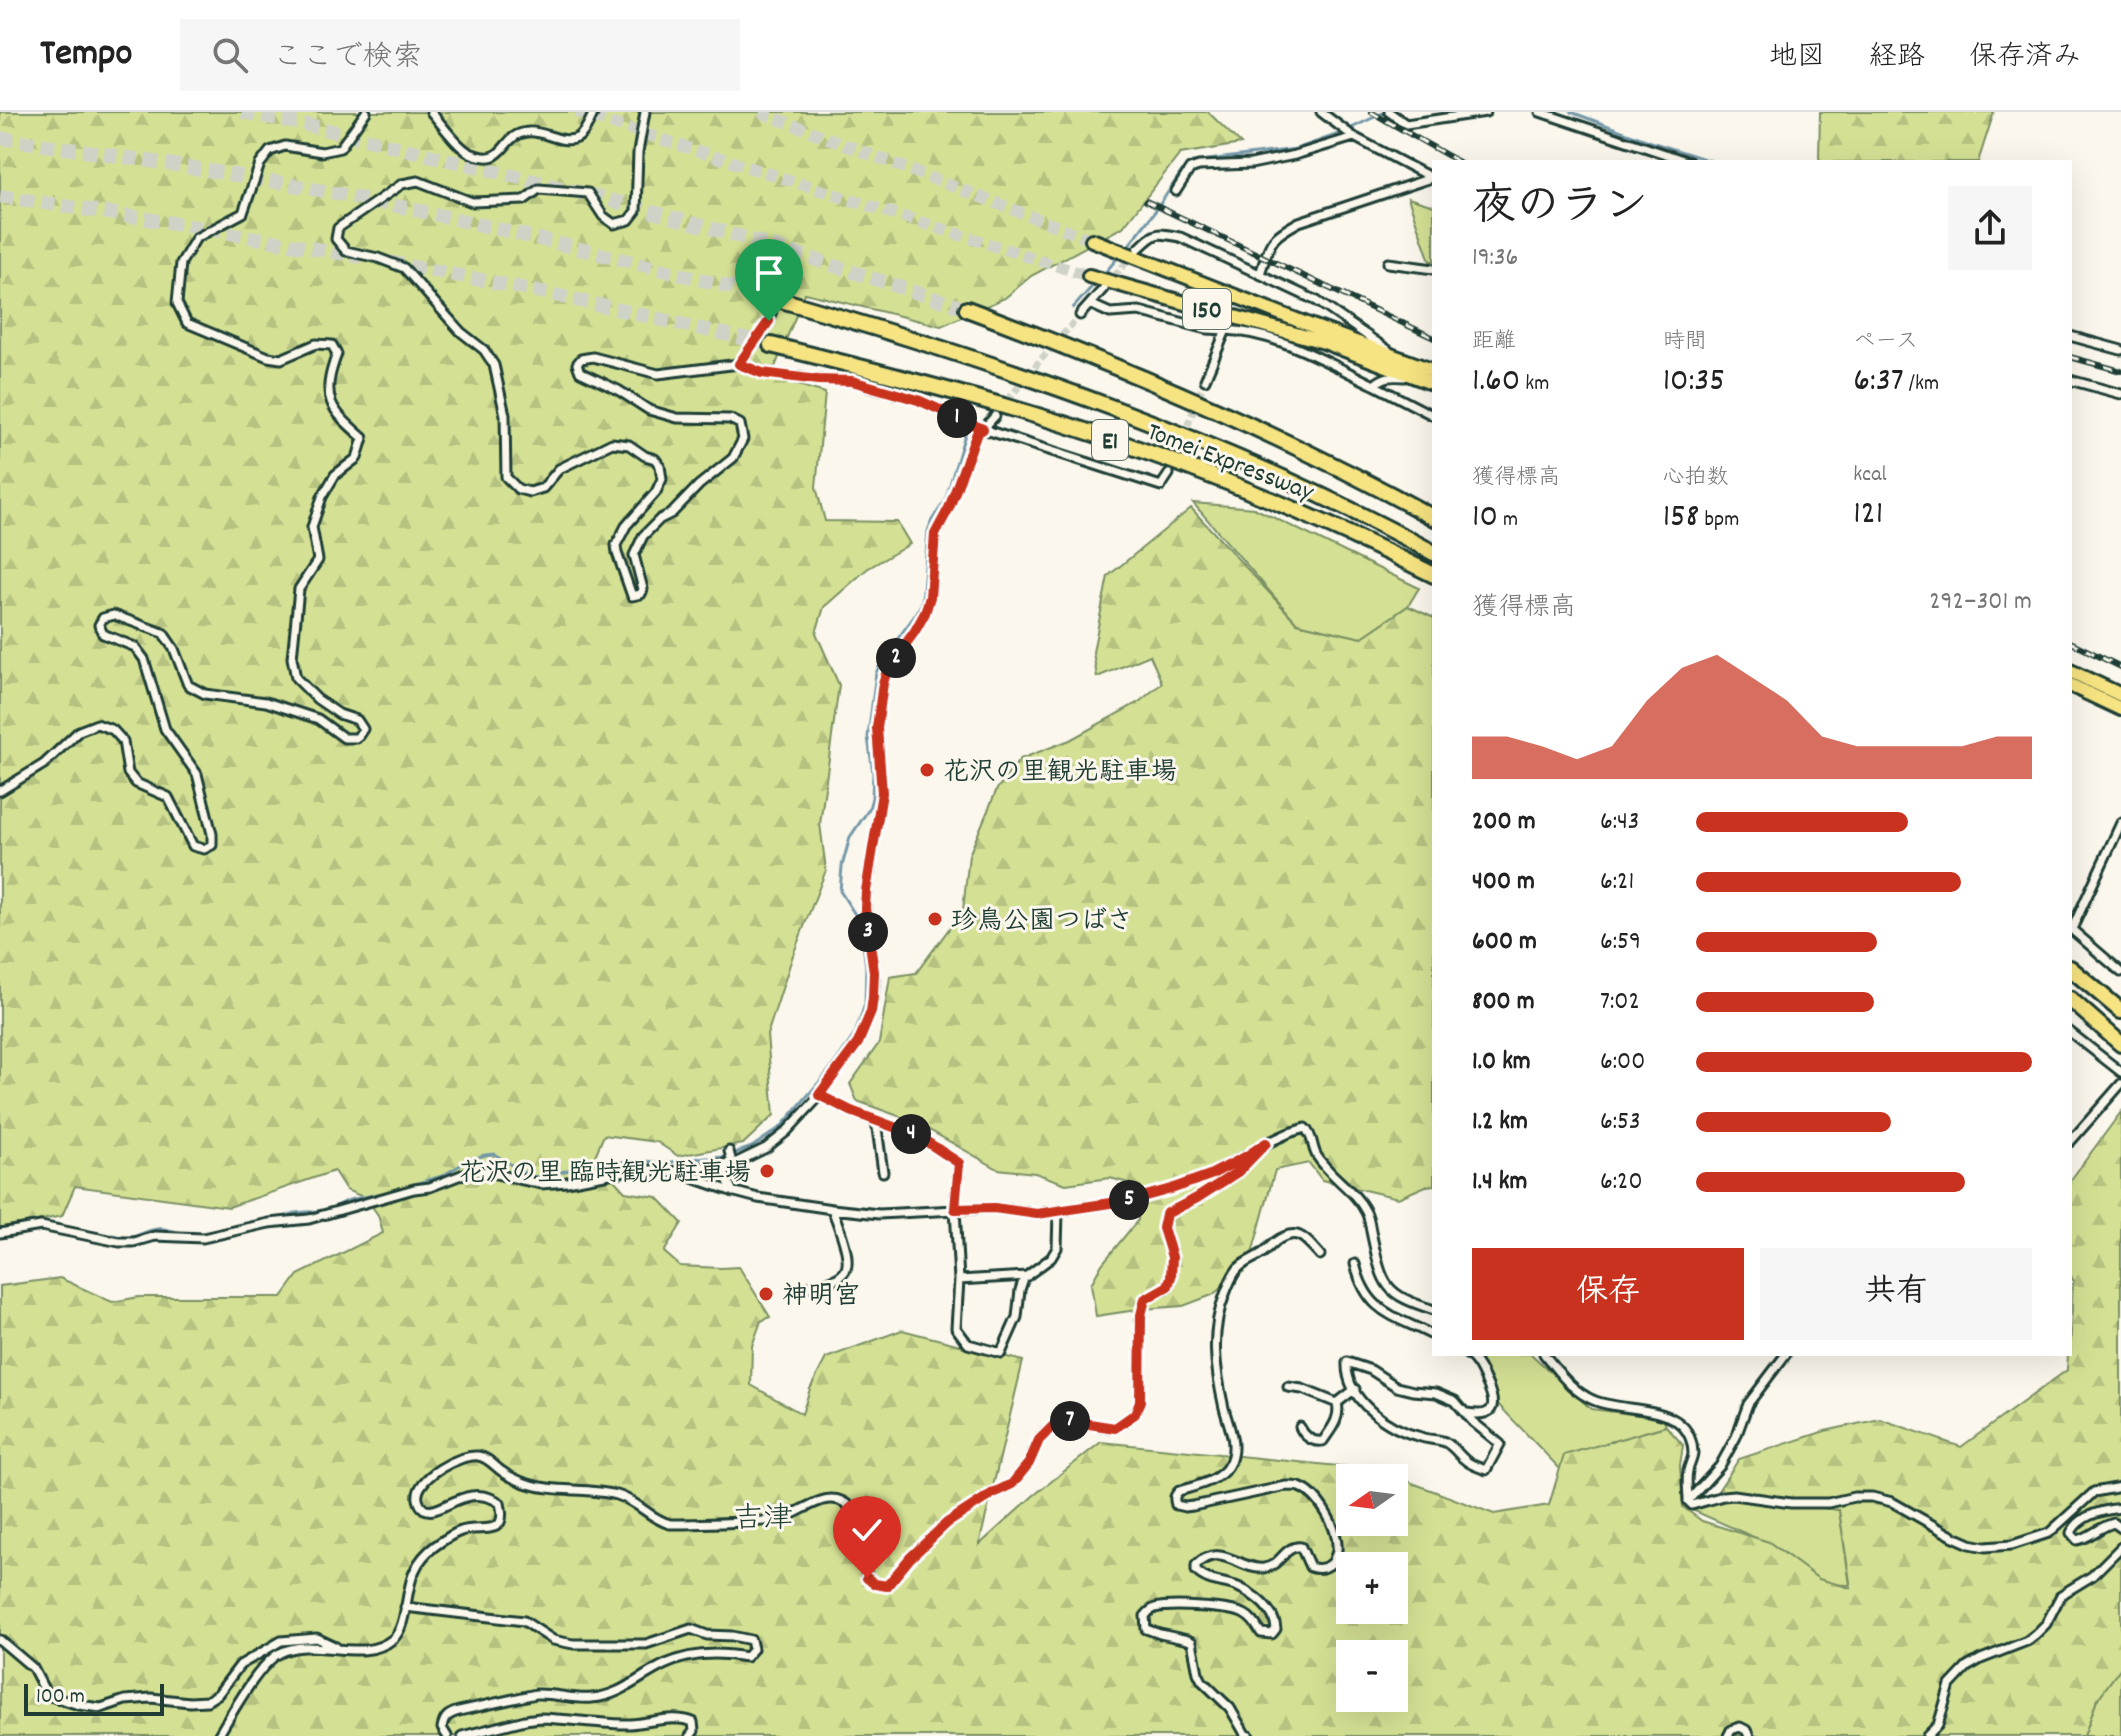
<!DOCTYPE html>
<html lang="ja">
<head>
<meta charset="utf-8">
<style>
  :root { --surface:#fff; --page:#f6f6f6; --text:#222; --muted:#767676; --line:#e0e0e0; --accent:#c8321e }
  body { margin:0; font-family:Dekko,"Klee One",sans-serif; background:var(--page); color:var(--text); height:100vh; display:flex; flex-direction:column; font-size:30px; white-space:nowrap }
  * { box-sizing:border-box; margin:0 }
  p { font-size:26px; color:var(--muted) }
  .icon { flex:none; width:44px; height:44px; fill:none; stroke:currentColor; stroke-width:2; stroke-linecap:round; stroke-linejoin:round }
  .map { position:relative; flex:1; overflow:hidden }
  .details { position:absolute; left:1432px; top:48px; width:640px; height:1196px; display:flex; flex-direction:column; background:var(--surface); border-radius:0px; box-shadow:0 8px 32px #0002 }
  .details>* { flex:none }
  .needle { width:52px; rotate:256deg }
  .controls { position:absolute; left:1336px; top:1352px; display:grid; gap:16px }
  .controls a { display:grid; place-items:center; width:72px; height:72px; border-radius:0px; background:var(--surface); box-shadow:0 8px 32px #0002; font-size:40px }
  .scale { position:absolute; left:24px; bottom:20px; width:140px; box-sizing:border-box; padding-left:8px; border:4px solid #1f3d34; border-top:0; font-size:22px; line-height:28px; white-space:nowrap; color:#1f3d34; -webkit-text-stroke:6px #fbf7ec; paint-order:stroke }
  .pin { position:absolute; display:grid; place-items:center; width:68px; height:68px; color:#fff; margin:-82px -34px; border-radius:50% 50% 50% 0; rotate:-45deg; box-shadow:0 0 8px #0007 }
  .pin .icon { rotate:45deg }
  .km { position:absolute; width:40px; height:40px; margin:-20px; border-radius:50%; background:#222; color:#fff; font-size:22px; line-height:40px; text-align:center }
  .round { display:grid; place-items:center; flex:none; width:84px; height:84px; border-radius:0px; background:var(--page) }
  .headline { display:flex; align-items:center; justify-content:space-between; height:136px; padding:0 40px }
  h1 { font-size:44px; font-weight:600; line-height:60px }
  .metrics { display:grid; grid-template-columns:repeat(3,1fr); gap:12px; height:136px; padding:8px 40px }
  .metrics div { display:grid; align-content:center }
  .metrics b { font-size:34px; font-weight:600 }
  .metrics small { font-size:22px; font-weight:400 }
  .metrics p { font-size:22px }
  .chart { height:224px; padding:16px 40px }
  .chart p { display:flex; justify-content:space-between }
  .chart svg { width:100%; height:144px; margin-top:8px; fill:var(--accent); opacity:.7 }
  .action { display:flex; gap:16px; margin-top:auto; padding:16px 40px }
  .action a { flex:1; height:92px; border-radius:0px; background:var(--accent); color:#fff; font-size:32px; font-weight:600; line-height:92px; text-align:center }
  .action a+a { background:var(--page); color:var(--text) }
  ul { padding:0 40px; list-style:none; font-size:26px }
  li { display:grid; grid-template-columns:128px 96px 1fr; align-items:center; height:60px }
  li i { height:20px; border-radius:10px; background:var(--accent) }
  header { display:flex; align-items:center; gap:48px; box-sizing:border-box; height:112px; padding:0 40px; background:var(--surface); border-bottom:2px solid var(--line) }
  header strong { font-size:38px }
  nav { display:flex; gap:44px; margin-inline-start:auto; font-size:28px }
  .search { width:560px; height:72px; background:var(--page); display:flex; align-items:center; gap:20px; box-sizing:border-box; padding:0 28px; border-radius:0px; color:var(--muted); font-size:30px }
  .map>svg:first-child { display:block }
  .green { fill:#d4e194; stroke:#7a8f64; stroke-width:2 }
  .forest { fill:url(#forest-firs); stroke:#7a8f64; stroke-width:2; fill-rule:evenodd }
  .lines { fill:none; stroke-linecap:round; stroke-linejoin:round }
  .stream { stroke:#7498a9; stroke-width:3 }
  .minor-tunnel { stroke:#cfd2c7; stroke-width:7; stroke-dasharray:7 3.5; stroke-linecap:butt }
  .trunk-tunnel { stroke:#cfd2c7; stroke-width:12; stroke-dasharray:12 6; stroke-linecap:butt }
  .motorway-tunnel { stroke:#cfd2c7; stroke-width:14; stroke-dasharray:14 7; stroke-linecap:butt }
  .minor-casing { stroke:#1f3d34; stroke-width:13 }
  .trunk-casing { stroke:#1f3d34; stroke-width:18 }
  .motorway-casing { stroke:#1f3d34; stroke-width:20 }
  .minor { stroke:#fbf7ec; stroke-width:7 }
  .trunk { stroke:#f6e381; stroke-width:12 }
  .motorway { stroke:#f6e381; stroke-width:14 }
  .rail-casing { stroke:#1f3d34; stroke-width:6 }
  .rail { stroke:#fbf7ec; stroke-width:3; stroke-dasharray:9; stroke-linecap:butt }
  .route-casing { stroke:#fff; stroke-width:16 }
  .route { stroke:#c8321e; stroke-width:10 }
  .poi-dot { fill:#c8321e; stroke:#fbf7ec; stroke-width:3 }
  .labels { text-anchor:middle; stroke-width:6; stroke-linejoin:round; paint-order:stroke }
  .shield { fill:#fbf7ec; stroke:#61756b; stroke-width:2 }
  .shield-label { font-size:24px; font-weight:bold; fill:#1f3d34 }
  .street-label { font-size:26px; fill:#1f3d34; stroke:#fbf7ec }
  .poi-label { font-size:26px; font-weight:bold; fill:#1f3d34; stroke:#fbf7ec; text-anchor:start }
  .quarter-label { font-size:30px; fill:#1f3d34; stroke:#fbf7ec }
</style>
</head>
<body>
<header>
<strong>Tempo</strong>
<div class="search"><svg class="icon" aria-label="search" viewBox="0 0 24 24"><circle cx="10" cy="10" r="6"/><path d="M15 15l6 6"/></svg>ここで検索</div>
<nav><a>地図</a><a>経路</a><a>保存済み</a></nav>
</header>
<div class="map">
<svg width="2121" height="1624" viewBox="0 0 2121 1624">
  <defs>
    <pattern id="forest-firs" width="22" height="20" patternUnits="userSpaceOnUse" patternTransform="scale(2)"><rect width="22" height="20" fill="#d4e194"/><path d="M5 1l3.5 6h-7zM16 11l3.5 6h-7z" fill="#b6c280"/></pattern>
  </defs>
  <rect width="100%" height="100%" fill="#fbf7ec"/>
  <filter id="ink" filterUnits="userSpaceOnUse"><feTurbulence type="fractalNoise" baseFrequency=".0125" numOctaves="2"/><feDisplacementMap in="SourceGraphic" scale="16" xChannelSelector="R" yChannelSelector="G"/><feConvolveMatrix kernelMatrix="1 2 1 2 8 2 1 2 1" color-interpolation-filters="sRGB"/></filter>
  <g filter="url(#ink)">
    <path class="green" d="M1408,86L1434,94V149H1430Z
      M1193,391L1254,396L1419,476L1408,494L1361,526L1297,511Z
      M1480,1242H1531L1591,1297L1663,1306L1666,1314L1565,1343L1560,1357L1493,1287L1474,1247Z
      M1747,1385L1839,1398L1850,1473L1820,1472L1772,1433L1683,1394Z
      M2121,1555V1624H2084L2097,1588Z"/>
    <path class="forest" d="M0,0H1208L1241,32L1180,42L1123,115L1031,164L1005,186L941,214L805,181L775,255L741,256L825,281L816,375L825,409L897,410L910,432L867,457L824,495L816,521L839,573L820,712L826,758L793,843L767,923L774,1003L743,1032L678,1044L657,1030L604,1023L594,1046L625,1080L657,1085L682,1111L664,1140L680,1154L721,1156L739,1155L770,1205L761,1209L752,1234L751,1273L802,1302L810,1277L826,1246L902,1218L1023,1249L979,1433L1033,1384L1101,1330L1378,1358L1494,1402L1549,1393L1564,1343L1666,1314L1683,1333L1680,1354L1683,1395L1702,1409L1769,1430L1819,1467L1851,1476L1839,1398L1716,1382L1739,1347L1825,1319L1880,1307L1961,1335L2067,1258L2068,1242H2070L2073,1168L2070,1162V1069L2121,1000V1555L2097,1588L2084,1624H0V1174L60,1166L112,1190L139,1185H282L298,1163L383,1121L378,1103L366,1086L346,1078L334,1059L229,1095L75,1074L62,1104L0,1116ZM1350,1366H1394V1410H1350ZM1350,1454H1394V1498H1350ZM1350,1542H1394V1586H1350Z
      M1820,0H1994L1978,50H1822L1819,46Z
      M1191,396L1297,511L1361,526L1408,494L1434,506V1073L1426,1074L1398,1086L1322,1068L1309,1051L1275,1058L1248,1156L1212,1183L1183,1194L1143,1197L1096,1204L1091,1172L1102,1152L1138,1108L1140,1074L1110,1066L1066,1072L1035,1061L998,1057L915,1010L857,989L850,972L879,931L890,865L916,861L963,798L969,743L997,677L1020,647L1070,628L1139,590L1162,571L1150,543L1097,565L1093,540L1108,464Z"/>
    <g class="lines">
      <path class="stream" d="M1571,0L1651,30L1714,50
        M1126,137L1156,98L1182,59L1192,50L1296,37L1339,22L1385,0
        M1102,164L1121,142
        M1073,196L1097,169
        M280,1107L295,1101L328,1098L349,1088L384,1081L442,1064L469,1048L485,1043L494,1042L529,1064L543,1065L594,1051L644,1049L666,1051L690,1047L725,1045L752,1035L781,1015L832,955L855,922L865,892L866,855L863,832L856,804L840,779L842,754L850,725L869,697L872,686L873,661L868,625L876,561L883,547L916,502L922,490L928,419L932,408L945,389L966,319
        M0,1116L37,1110L52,1112
        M225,1118L264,1109
        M113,1123C138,1130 137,1120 157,1117C166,1116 174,1119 183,1122"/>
      <path class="minor-tunnel" d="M1108,172L1134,141
        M995,304L1037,252L1080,203
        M1169,362L1205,268"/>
      <path class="trunk-tunnel" d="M576,0L1089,164
        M760,0L1092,128"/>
      <path class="motorway-tunnel" d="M242,0L308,13L610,88L770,133L967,197
        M0,26C121,45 243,62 364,87C504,116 642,153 781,188
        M0,84L179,112L361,145
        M389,150L538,179L771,233"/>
      <g class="minor-casing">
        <path id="minor" d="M431,0C440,10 458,36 470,41C508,57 499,22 528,20C543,18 562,33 577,26C585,22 590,8 594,0
          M645,0L638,40L636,99L629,108L614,112L603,104L588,81L539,77L524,88L472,90L418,69L402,72L338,116L336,127L346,139L378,146L404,156L461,220L484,238L494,253L505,303L506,365L518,377L530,380L543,376L559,357L612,331L629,333L645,344L655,347L660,354L662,367L656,380L626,414L616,433L617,441L632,484L641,482L643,477L634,443L643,424L660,407L672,401L699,373L733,346L743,327L740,312L730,307L677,306L649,298L618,278L580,260L577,252L581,247L593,245L658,262L739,252
          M1321,0L1354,25L1432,66
          M1389,0L1406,12L1486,0
          M1540,0L1689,50
          M1176,79L1190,57L1199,54L1251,52L1295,43L1354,25
          M1138,137C1156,120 1155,120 1180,125L1317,189L1388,238
          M1388,151L1434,157
          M1260,162C1271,129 1268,127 1299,110L1431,66
          M779,173L769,209L739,252L762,261L818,268L852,269L918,288L983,317L995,304
          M1090,192L1110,201L1139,199L1207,217L1226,218
          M1080,203L1104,176
          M2070,224L2121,238
          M1205,268L1226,218C1279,221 1328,251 1374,273C1384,264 1391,264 1404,265
          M2070,268L2121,282
          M1374,273L1434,304
          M0,679L44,652L79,619L97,612L113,618L123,629L128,661L136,671L168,685L193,734L204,737L212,733V722L197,662L165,617L144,547L135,535L103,522L99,513L103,506L114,503L163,521L174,537L188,573L205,582L266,590L318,607L344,626H357L363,617L357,608L339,602L317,587L296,566L292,546L299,477L318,448L312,415L322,385L335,363L357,346L363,326C330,297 320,287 337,242L332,233L316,232L281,247L268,245L187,211L177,191L181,151L196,126L243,101L260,52L270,39L285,34L322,40L340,36L366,0
          M2070,816L2121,860
          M2072,817L2121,711
          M2070,920L2121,960
          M819,983L851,999L876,1009L883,1060
          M876,1009L918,1024L959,1051L955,1097L959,1168L956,1216L968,1232L1001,1241L1017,1205L1020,1178L1024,1166L1051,1146L1057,1136L1058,1100
          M2070,1030L2121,972
          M1263,1033L1289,1021L1305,1016C1314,1025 1311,1034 1317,1044C1330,1065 1355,1078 1366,1100C1370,1108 1370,1116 1372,1124C1383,1175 1384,1182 1434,1198
          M729,1039L732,1051
          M729,1051L725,1063L733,1080
          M676,1059L737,1050L766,1036L786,1020L814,990L858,931L871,900L874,880V860L865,796L866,779L882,681L877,616L883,571L888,556L915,519L925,501L930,485L935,422L949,396L977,321L983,317L1161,374L1169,362
          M0,1121L41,1114L119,1130H134L155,1124L203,1126L269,1111L309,1107L414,1077L430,1075L469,1060L482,1059L541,1072L567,1070L631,1058H652L684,1063L728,1078L758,1086L832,1097L879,1102L994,1096L1037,1102L1131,1088L1171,1077L1210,1063L1253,1040
          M1355,1152C1367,1202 1394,1203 1434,1224
          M959,1168L1027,1164
          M804,1176C816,1173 838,1170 845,1159C853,1147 837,1110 832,1097
          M1544,1242C1557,1258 1569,1275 1587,1285C1619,1304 1691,1286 1693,1341C1693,1347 1689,1353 1688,1359C1686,1368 1688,1380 1688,1389L1692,1393L1723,1384L1734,1383L1791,1391H1828L1854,1385H1872L1892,1390L1952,1424L1970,1432L1985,1435L2012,1433L2049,1421L2094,1380L2121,1375
          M1347,1250L1371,1258L1397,1275L1413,1279L1436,1281L1455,1289L1473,1310L1500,1332L1486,1358C1478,1355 1470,1353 1464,1347C1458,1342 1453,1334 1445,1330C1438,1327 1429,1328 1421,1325C1388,1317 1345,1288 1347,1250Z
          M1288,1275L1302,1277L1337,1291L1355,1277
          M1467,1301C1492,1305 1498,1297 1488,1274C1483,1263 1478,1249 1467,1242
          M1300,1315C1304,1324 1313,1331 1323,1329C1331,1317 1341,1306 1337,1291
          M1688,1389L1720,1354L1736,1325L1748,1292L1786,1242
          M2121,1396C2102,1398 2079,1403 2071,1421L2077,1428C2090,1426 2100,1414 2114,1411L2121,1416
          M405,1495L524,1509L553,1528L573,1532H646L691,1517L707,1523L732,1524L751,1528L753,1537L746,1545C719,1540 692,1540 666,1552C641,1563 621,1584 592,1586C574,1588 555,1581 536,1582L459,1599C448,1602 444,1605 442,1616L447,1624
          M0,1528L33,1556L47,1583L79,1593L101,1596L125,1588L151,1586L190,1590L207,1589L218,1582L240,1553L281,1529L317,1526L336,1535
          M218,1624C231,1603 259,1551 280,1541C314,1523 362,1553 393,1527C408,1514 405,1476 415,1458C419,1449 427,1440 435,1434C442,1429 452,1422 461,1419C480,1412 509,1427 500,1391C466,1368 441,1406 424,1397C420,1394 419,1392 418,1387C414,1366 460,1342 478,1344C488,1345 495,1355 503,1360C509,1365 518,1368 525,1371C555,1381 587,1375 617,1383C638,1389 650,1407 670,1412C695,1412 720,1411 745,1410C757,1409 770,1410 782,1406C804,1400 829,1374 850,1395C870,1415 862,1441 867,1466L875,1472L887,1474L910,1446L947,1411L993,1381L1012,1372L1029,1351L1039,1328L1057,1310L1070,1309L1115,1316L1135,1302L1140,1289L1141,1203L1145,1187L1168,1174L1171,1165L1172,1145L1163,1116L1166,1102L1197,1086L1239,1059L1266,1031
          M462,1624L525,1608L540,1606C570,1607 600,1612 630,1612C651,1611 673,1602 693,1610L694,1619L690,1624
          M1249,1624L1245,1622L1230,1596L1202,1569L1198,1561L1192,1530L1188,1528L1160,1522L1146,1517L1145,1504C1150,1499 1148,1499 1155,1496C1170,1492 1230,1495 1244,1502C1252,1506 1256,1513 1261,1521L1272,1522L1276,1517C1275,1498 1255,1483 1238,1475C1224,1469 1208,1471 1196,1459V1453C1221,1429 1240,1459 1264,1456C1281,1454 1284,1433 1301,1435L1310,1455C1319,1458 1327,1456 1333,1450C1334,1447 1337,1441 1337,1438C1339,1417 1319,1382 1299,1375C1295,1374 1291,1374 1286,1374L1193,1394L1185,1395L1176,1393C1174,1386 1174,1384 1179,1379C1199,1373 1227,1368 1232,1344C1236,1328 1228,1312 1224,1296C1215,1257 1210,1220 1225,1182C1228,1174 1231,1166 1236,1159C1242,1150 1252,1148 1261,1142C1266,1139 1270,1134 1275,1130C1297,1114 1305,1126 1320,1143
          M1728,1624L1731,1618L1740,1615L1746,1618L1749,1624
          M1927,1624L1938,1613L1950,1573L1967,1555L1981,1547L2027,1529L2036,1522L2046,1512L2061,1483L2092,1464L2121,1435"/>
      </g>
      <g class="trunk-casing">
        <path id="trunk" d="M1092,128L1312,214L1434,259
          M1089,164L1324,230L1434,272
          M2070,559L2121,583
          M2070,573L2121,597"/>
      </g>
      <g class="motorway-casing">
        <path id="motorway" d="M781,188C1005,252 1229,329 1434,441
          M967,197C1126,256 1286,324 1434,406
          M771,233C870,257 968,282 1064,312C1191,352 1315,403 1434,463
          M2070,856L2121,899
          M2070,887L2121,932"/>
      </g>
      <use href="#minor" class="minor"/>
      <use href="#trunk" class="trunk"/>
      <use href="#motorway" class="motorway"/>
      <g class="rail-casing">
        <path id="rail" d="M1371,0L1459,50
          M1146,89L1434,226
          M2070,245L2121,259
          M2070,530L2121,555"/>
      </g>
      <use href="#rail" class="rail"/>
    </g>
  </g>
  <g class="lines" filter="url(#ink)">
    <g class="route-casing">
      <path id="route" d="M769,209L739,252L762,261L818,268L852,269L918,288L983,317L977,321L949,396L935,422L930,485L925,501L915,519L888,556L883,571L877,616L882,681L866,779L865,796L874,860L873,885L871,900L858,931L819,983L851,999L918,1024L959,1051L955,1097L994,1096L1037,1102L1131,1088L1171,1077L1210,1063L1247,1044L1266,1031L1239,1059L1197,1086L1166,1102L1163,1116L1172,1145L1171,1165L1168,1174L1145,1187L1141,1203L1140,1289L1135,1302L1115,1316L1070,1309L1057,1310L1039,1328L1029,1351L1012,1372L993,1381L947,1411L910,1446L887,1474L875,1472L867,1466"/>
    </g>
    <use href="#route" class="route"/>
  </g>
  <g class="poi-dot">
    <circle cx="927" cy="658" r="8"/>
    <circle cx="935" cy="807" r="8"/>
    <circle cx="767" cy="1059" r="8"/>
    <circle cx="766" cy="1182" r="8"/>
  </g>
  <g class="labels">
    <g class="shield">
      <rect x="1183" y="177" width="48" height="40" rx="6"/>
      <rect x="1092" y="308" width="36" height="40" rx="6"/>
    </g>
    <g class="shield-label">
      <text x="1207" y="205">150</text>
      <text x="1110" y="336">E1</text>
    </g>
    <g class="street-label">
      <text transform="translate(1231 348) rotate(21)" y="9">Tomei Expressway</text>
    </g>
    <g class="poi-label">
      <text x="943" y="667">花沢の里観光駐車場</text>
      <text x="951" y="816">珍鳥公園つばさ</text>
      <text x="751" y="1068" text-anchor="end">花沢の里 臨時観光駐車場</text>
      <text x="782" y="1191">神明宮</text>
    </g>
    <g class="quarter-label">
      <text x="763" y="1415">吉津</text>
    </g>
  </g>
</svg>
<div class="controls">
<a><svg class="needle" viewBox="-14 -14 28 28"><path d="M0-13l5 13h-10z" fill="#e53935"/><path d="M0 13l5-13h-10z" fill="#767676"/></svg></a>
<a>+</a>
<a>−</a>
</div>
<div class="scale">100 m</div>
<div class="pin" style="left:769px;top:209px;background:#1e9e55"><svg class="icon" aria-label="arrive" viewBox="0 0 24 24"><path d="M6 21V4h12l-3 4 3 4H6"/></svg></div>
<div class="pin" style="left:867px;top:1466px;background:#d93025"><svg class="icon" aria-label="check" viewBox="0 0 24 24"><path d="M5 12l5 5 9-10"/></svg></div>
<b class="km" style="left:957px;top:306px">1</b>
<b class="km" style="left:896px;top:546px">2</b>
<b class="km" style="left:868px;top:820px">3</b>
<b class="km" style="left:911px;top:1022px">4</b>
<b class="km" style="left:1129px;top:1088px">5</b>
<b class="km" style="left:1070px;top:1309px">7</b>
<section class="details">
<div class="headline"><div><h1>夜のラン</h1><p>19:36</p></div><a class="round"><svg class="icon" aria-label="share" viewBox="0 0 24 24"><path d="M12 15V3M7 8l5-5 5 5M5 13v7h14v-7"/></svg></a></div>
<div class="metrics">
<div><p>距離</p><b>1.60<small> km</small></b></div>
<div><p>時間</p><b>10:35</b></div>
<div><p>ペース</p><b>6:37<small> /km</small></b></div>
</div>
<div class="metrics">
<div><p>獲得標高</p><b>10<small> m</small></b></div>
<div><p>心拍数</p><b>158<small> bpm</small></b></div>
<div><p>kcal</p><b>121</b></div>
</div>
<div class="chart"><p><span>獲得標高</span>292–301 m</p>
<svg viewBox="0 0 160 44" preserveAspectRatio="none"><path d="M0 44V31L10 31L20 34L30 38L40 34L50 20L60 10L70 6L80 13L90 20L100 31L110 34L120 34L130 34L140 34L150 31L160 31V44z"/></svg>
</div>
<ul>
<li><b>200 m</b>6:43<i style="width:63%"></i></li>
<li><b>400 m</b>6:21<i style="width:79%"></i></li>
<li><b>600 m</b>6:59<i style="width:54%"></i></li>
<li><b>800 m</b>7:02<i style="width:53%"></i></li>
<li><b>1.0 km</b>6:00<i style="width:100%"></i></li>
<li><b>1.2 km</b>6:53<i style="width:58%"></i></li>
<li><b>1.4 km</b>6:20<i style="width:80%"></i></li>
</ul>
<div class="action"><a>保存</a><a>共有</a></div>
</section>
</div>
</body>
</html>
